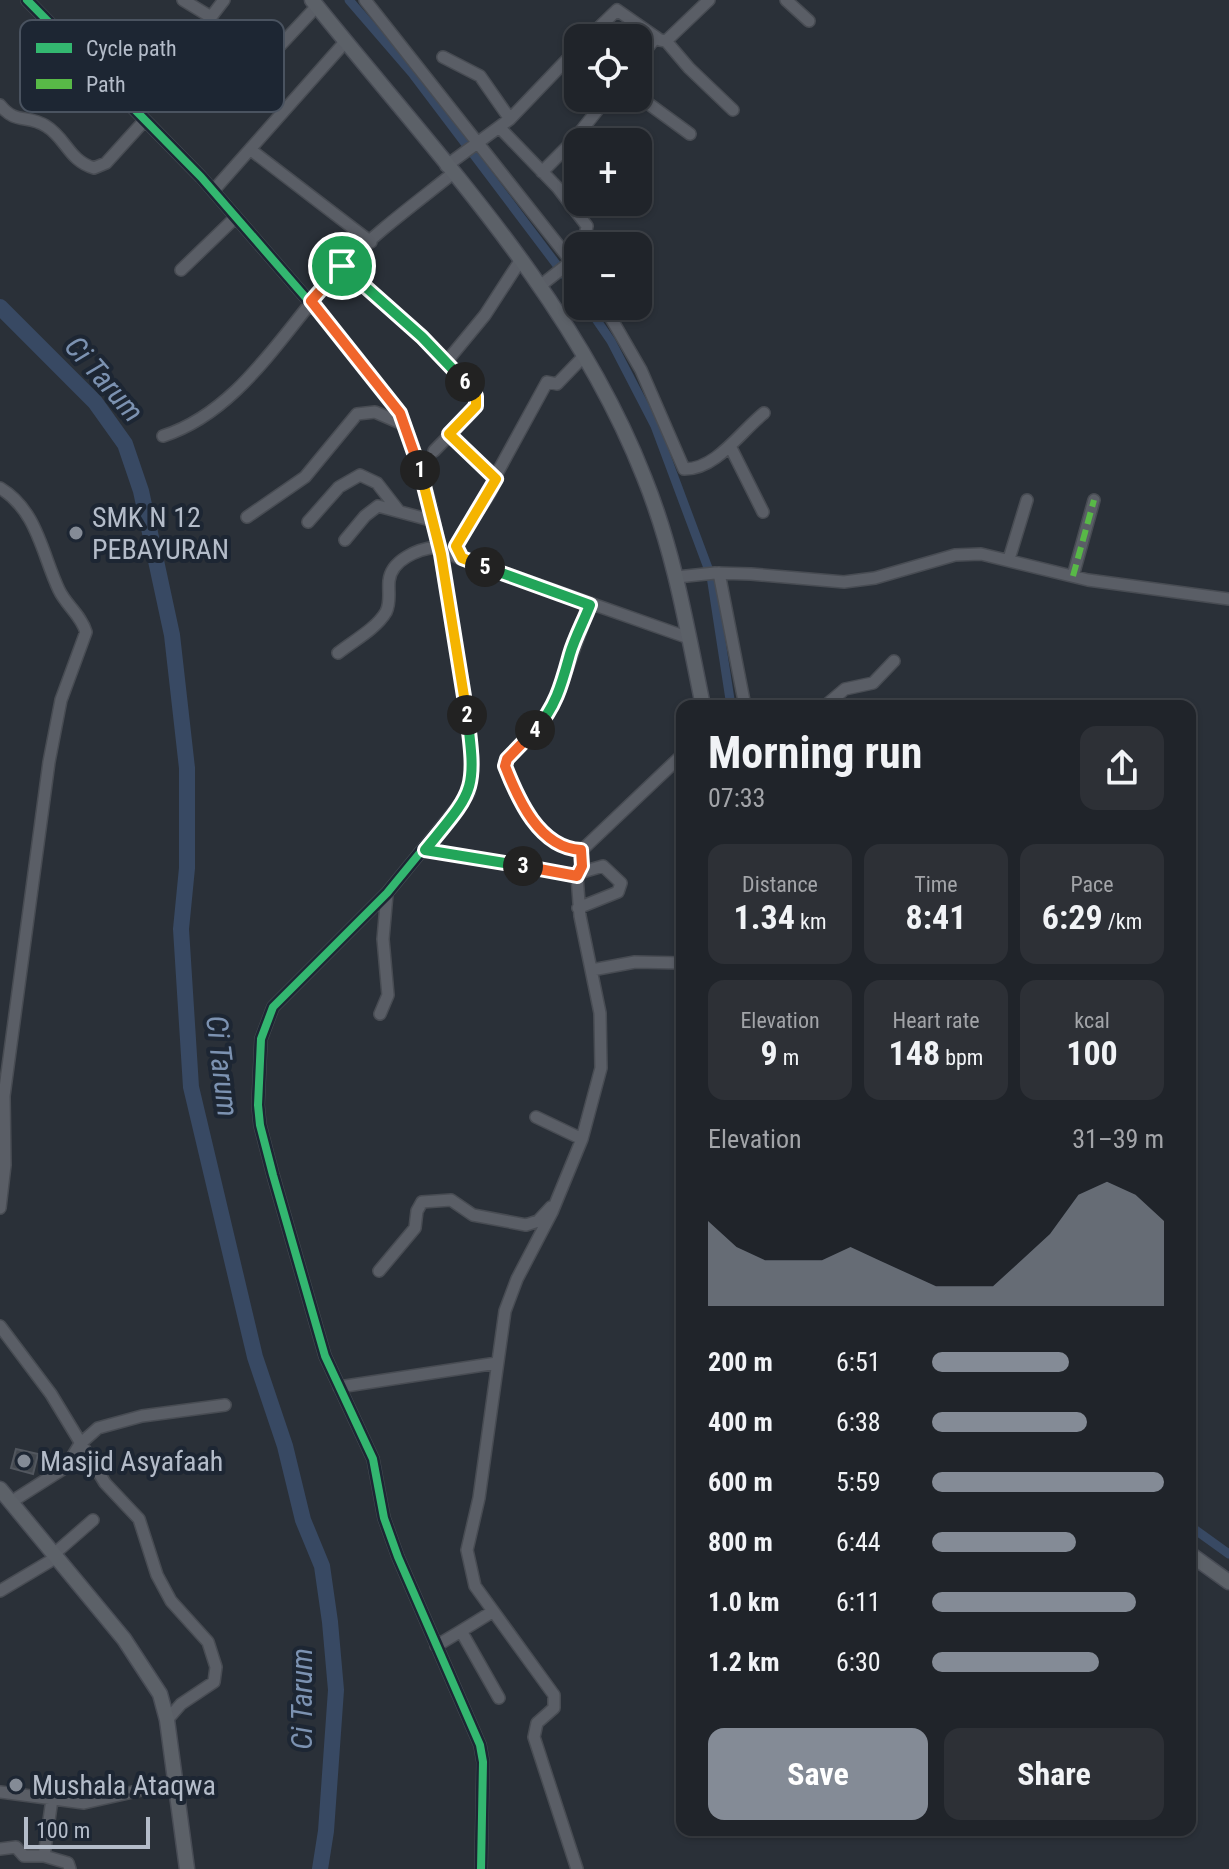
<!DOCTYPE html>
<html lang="en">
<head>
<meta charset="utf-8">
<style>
  :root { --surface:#20242a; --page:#2d3036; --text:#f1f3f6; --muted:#a2a4a8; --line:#3d4147; --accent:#848b96 }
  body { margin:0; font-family:"Roboto Condensed",sans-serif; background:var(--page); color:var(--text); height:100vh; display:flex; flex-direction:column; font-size:30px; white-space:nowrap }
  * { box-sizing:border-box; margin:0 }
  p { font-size:26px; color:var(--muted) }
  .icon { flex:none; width:44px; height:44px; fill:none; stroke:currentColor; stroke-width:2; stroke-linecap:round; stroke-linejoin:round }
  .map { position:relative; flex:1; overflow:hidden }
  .drawer { position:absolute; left:676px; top:700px; width:520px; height:1136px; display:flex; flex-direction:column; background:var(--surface); border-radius:16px; box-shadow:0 2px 6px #0004,0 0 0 2px var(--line) }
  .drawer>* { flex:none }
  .buttons { position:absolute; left:564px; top:24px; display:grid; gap:16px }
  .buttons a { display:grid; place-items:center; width:88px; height:88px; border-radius:16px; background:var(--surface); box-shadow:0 2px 6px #0004,0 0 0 2px var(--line); font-size:40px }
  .scale { position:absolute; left:24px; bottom:20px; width:126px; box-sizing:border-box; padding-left:8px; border:4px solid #b4bcc9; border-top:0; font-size:22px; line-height:28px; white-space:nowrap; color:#b4bcc9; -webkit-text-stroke:6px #1d2633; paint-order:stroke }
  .pin { position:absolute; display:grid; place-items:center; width:68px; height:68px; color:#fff; margin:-34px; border:4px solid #fff; border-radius:50%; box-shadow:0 2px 8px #0007 }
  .km { position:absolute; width:40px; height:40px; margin:-20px; border-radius:50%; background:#222; color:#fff; font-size:22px; line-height:40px; text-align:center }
  .round { display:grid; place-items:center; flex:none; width:84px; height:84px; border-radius:16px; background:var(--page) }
  .summary { display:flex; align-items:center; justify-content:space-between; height:136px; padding:0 32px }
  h1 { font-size:44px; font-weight:700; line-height:60px }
  .metrics { display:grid; grid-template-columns:repeat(3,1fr); gap:12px; height:136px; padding:8px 32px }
  .metrics div { display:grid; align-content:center; border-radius:16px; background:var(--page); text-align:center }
  .metrics b { font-size:34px; font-weight:700 }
  .metrics small { font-size:22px; font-weight:400 }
  .metrics p { font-size:22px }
  .chart { height:224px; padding:16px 32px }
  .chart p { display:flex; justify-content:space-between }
  .chart svg { width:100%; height:144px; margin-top:8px; fill:var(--accent); opacity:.7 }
  .action { display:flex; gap:16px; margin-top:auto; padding:16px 32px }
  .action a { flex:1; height:92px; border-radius:16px; background:var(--accent); color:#fff; font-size:32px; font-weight:700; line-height:92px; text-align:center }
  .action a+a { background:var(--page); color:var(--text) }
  ul { padding:0 32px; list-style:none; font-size:26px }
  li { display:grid; grid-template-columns:128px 96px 1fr; align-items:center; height:60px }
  li i { height:20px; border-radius:10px; background:var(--accent) }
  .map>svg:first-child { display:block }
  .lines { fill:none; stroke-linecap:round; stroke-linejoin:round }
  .canal { stroke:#384963; stroke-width:9 }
  .river { stroke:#384963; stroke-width:16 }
  .building { fill:#444950; stroke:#52575f; stroke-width:2 }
  .minor-casing { stroke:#484c53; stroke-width:14 }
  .major-casing { stroke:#484c55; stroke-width:17 }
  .minor { stroke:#5a5e66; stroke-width:11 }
  .major { stroke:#5c6168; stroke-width:14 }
  .quiet { stroke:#58b947; stroke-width:6; stroke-dasharray:12 6; stroke-linecap:butt }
  .cycleway-casing { stroke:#1d2633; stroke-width:13 }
  .cycleway { stroke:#33b770; stroke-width:8 }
  .split-1-casing { stroke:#fff; stroke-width:16 }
  .split-2-casing { stroke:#fff; stroke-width:16 }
  .split-3-casing { stroke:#fff; stroke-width:16 }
  .split-4-casing { stroke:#fff; stroke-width:16 }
  .split-5-casing { stroke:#fff; stroke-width:16 }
  .split-6-casing { stroke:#fff; stroke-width:16 }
  .split-7-casing { stroke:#fff; stroke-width:16 }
  .split-1 { stroke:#f0652b; stroke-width:10 }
  .split-2 { stroke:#f5b400; stroke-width:10 }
  .split-3 { stroke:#22a559; stroke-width:10 }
  .split-4 { stroke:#f0652b; stroke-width:10 }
  .split-5 { stroke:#22a559; stroke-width:10 }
  .split-6 { stroke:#f5b400; stroke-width:10 }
  .split-7 { stroke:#22a559; stroke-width:10 }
  .poi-dot { fill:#848b96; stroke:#1d2633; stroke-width:3 }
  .labels { text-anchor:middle; stroke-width:8; stroke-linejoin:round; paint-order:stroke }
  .poi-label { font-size:28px; fill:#b4bcc9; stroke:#1d2633; text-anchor:start }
  .water-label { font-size:30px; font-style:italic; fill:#7c92b1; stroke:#1d2633 }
  .key { fill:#1d2633; stroke:#4a5360; stroke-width:2 }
  .key-label { font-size:22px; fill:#b4bcc9 }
</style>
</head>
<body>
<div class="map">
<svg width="1229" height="1869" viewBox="0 0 1229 1869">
  <rect width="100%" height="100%" fill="#2a3038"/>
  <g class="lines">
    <path class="canal" d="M349,0L412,73L578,293
      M587,306L611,341L655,426L711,576L731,706
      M1190,1526L1229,1554"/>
    <path class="river" d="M0,307L95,402L125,444L141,491L172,635L187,768V868L181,929L191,1087L255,1357L285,1446L303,1520L322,1566L330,1622L336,1690L326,1831L320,1869"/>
  </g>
  <path class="building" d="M16,1449L38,1454L33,1474L11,1468Z"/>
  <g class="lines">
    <g class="minor-casing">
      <path id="minor" d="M27,0L201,177L354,353L400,413L412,443L432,509L462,680L473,760L469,793L387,893L273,1007L261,1039L258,1105L260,1125L273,1175L325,1356L373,1459L384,1518L398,1557L480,1745L483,1762L481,1869
        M183,0L211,17L224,0
        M365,0L578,270
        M786,0L809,21
        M588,38L617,10L660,40L666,41L709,0
        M666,41L689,68L733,110
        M193,50L211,17
        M274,52L317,6
        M443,57L480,76L510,119
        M638,60L656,37
        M638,96L690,134
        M0,105C16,125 27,114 46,126C66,138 69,161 94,168L106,163L145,120
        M499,127L558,188L587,226L583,246
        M251,150L371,242
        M446,166L510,119L578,48
        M542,172L573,141L607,98
        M213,191L346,41
        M342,266L447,361L476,396L473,411L434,451
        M181,270L236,217
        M540,286L578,256
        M604,306L641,370L684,469C716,470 741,431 764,413
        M447,361L485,315L520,261
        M449,434L496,479C488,504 465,522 456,546L462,558L689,638
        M163,436C244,410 287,323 344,265C376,232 416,203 452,174
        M730,446L763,512
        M495,477L547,382L557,384L584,356
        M0,488C37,510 42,554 59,590C66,605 81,615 86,632L61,700L49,762L4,1096L5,1165L0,1208
        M247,517L305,477L357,414L375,412L405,425
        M308,522L339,487L360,475L377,483L398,510
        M345,540L365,516L378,506L434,521
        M1009,559L1027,500
        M719,573L745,706
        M1073,576L1094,500
        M677,577L715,573L751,574L844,582L875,578L955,555L981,554L1088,580L1229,599
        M590,605L556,700L541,723L505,762C509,792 547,855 583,849L682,755
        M338,653C353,641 376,629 386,612C391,602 388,592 389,581C391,560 418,549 436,547L463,560
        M825,706L845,689L873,683L894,661
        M425,850L577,876L580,916L600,1013L601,1068L582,1139L552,1212L517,1279L505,1311L479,1498L467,1550L475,1586L554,1695V1708L537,1723L534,1737L577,1869
        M578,908L618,892L621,883L603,866L579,873
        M592,970L635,962L682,963
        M380,1014L388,995L383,939L387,894
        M536,1117L582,1139
        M379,1271L415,1228L417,1211L422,1202L451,1200L473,1215L526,1225L538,1221L551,1207
        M0,1326L51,1394L105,1483L139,1519L157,1575L171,1601L208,1642L216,1667L214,1682L181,1704L167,1720
        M339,1387L497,1363
        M11,1502L66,1467L80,1444L98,1428L142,1416L225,1405
        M54,1554L93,1520
        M0,1591L57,1557
        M492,1612L461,1631L499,1698
        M436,1646L461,1631
        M0,1792L84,1803L177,1782
        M52,1799L44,1856L68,1863L70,1869
        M0,1849L16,1847L24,1856H44"/>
    </g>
    <g class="major-casing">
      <path id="major" d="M312,0C432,150 573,295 644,477C674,551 687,628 703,706
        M0,1489L124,1639L160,1694L167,1720L187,1869
        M1190,1554L1229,1582"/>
    </g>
    <use href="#minor" class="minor"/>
    <use href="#major" class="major"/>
    <path class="quiet" d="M1073,576L1094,500"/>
    <g class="cycleway-casing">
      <path id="cycleway" d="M27,0L201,177L354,353L400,413L412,443L432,509L462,680L473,760L469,793L387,893L273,1007L261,1039L258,1105L260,1125L273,1175L325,1356L373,1459L384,1518L398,1557L480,1745L483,1762L481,1869"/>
    </g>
    <use href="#cycleway" class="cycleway"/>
  </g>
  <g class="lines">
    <g class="split-1-casing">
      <path id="split-1" d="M342,266L311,301L400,413L420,470"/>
    </g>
    <g class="split-2-casing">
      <path id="split-2" d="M420,470L441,554L467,715"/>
    </g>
    <g class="split-3-casing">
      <path id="split-3" d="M467,715C477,793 474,790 425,850L523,866"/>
    </g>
    <g class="split-4-casing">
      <path id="split-4" d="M523,866L577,876L582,866L581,850C539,848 518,799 505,766L507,759L535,730"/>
    </g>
    <g class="split-5-casing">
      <path id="split-5" d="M485,567L590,605C584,621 575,637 570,654C562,683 556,707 535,730"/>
    </g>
    <g class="split-6-casing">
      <path id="split-6" d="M465,382L476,396V406L449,434L496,479L456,546L462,558L485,567"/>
    </g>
    <g class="split-7-casing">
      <path id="split-7" d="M342,266L422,337L465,382"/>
    </g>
    <use href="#split-1" class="split-1"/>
    <use href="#split-2" class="split-2"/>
    <use href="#split-3" class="split-3"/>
    <use href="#split-4" class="split-4"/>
    <use href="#split-5" class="split-5"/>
    <use href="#split-6" class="split-6"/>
    <use href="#split-7" class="split-7"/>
  </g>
  <g class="poi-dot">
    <circle cx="76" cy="533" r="8"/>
    <circle cx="24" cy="1461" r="8"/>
    <circle cx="16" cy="1785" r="8"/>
  </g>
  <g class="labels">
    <g class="poi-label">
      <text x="92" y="527">SMK N 12<tspan x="92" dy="32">PEBAYURAN</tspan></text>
      <text x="40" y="1471">Masjid Asyafaah</text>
      <text x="32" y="1795">Mushala Ataqwa</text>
    </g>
    <g class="water-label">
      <text transform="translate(104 379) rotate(49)" y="10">Ci Tarum</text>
      <text transform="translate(222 1066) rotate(83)" y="10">Ci Tarum</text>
      <text transform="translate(302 1699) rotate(-90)" y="10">Ci Tarum</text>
    </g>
  </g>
  <rect x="20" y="20" width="264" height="92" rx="12" class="key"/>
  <rect x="36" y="43" width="36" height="10" fill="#33b770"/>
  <rect x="36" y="79" width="36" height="10" fill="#58b947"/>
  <g class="key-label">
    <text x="86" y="56">Cycle path</text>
    <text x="86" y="92">Path</text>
  </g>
</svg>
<div class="buttons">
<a><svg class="icon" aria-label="locate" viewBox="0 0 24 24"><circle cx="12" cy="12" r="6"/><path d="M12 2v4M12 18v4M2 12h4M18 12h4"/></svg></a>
<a>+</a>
<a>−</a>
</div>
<div class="scale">100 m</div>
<div class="pin" style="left:342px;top:266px;background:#1e9e55"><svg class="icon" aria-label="arrive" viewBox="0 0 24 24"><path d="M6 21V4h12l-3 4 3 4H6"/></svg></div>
<b class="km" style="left:420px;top:470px">1</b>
<b class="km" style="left:467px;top:715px">2</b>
<b class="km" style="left:523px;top:866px">3</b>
<b class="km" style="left:535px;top:730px">4</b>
<b class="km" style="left:485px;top:567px">5</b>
<b class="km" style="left:465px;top:382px">6</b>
<section class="drawer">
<div class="summary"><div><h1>Morning run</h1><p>07:33</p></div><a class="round"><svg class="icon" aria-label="share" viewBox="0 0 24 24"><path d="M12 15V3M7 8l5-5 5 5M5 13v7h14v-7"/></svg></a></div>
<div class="metrics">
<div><p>Distance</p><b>1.34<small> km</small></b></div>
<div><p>Time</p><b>8:41</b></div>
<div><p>Pace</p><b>6:29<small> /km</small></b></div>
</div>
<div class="metrics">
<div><p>Elevation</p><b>9<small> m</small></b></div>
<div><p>Heart rate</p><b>148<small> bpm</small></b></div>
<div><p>kcal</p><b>100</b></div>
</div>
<div class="chart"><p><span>Elevation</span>31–39 m</p>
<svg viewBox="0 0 160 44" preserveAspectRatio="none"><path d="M0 44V18L10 26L20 30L30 30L40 30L50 26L60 30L70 34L80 38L90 38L100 38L110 30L120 22L130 10L140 6L150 10L160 18V44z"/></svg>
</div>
<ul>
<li><b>200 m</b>6:51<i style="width:59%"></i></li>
<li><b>400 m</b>6:38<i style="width:67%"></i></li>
<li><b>600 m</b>5:59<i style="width:100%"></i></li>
<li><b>800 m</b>6:44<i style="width:62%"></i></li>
<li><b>1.0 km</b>6:11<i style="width:88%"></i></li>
<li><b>1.2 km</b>6:30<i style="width:72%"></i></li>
</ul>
<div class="action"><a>Save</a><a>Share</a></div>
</section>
</div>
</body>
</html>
